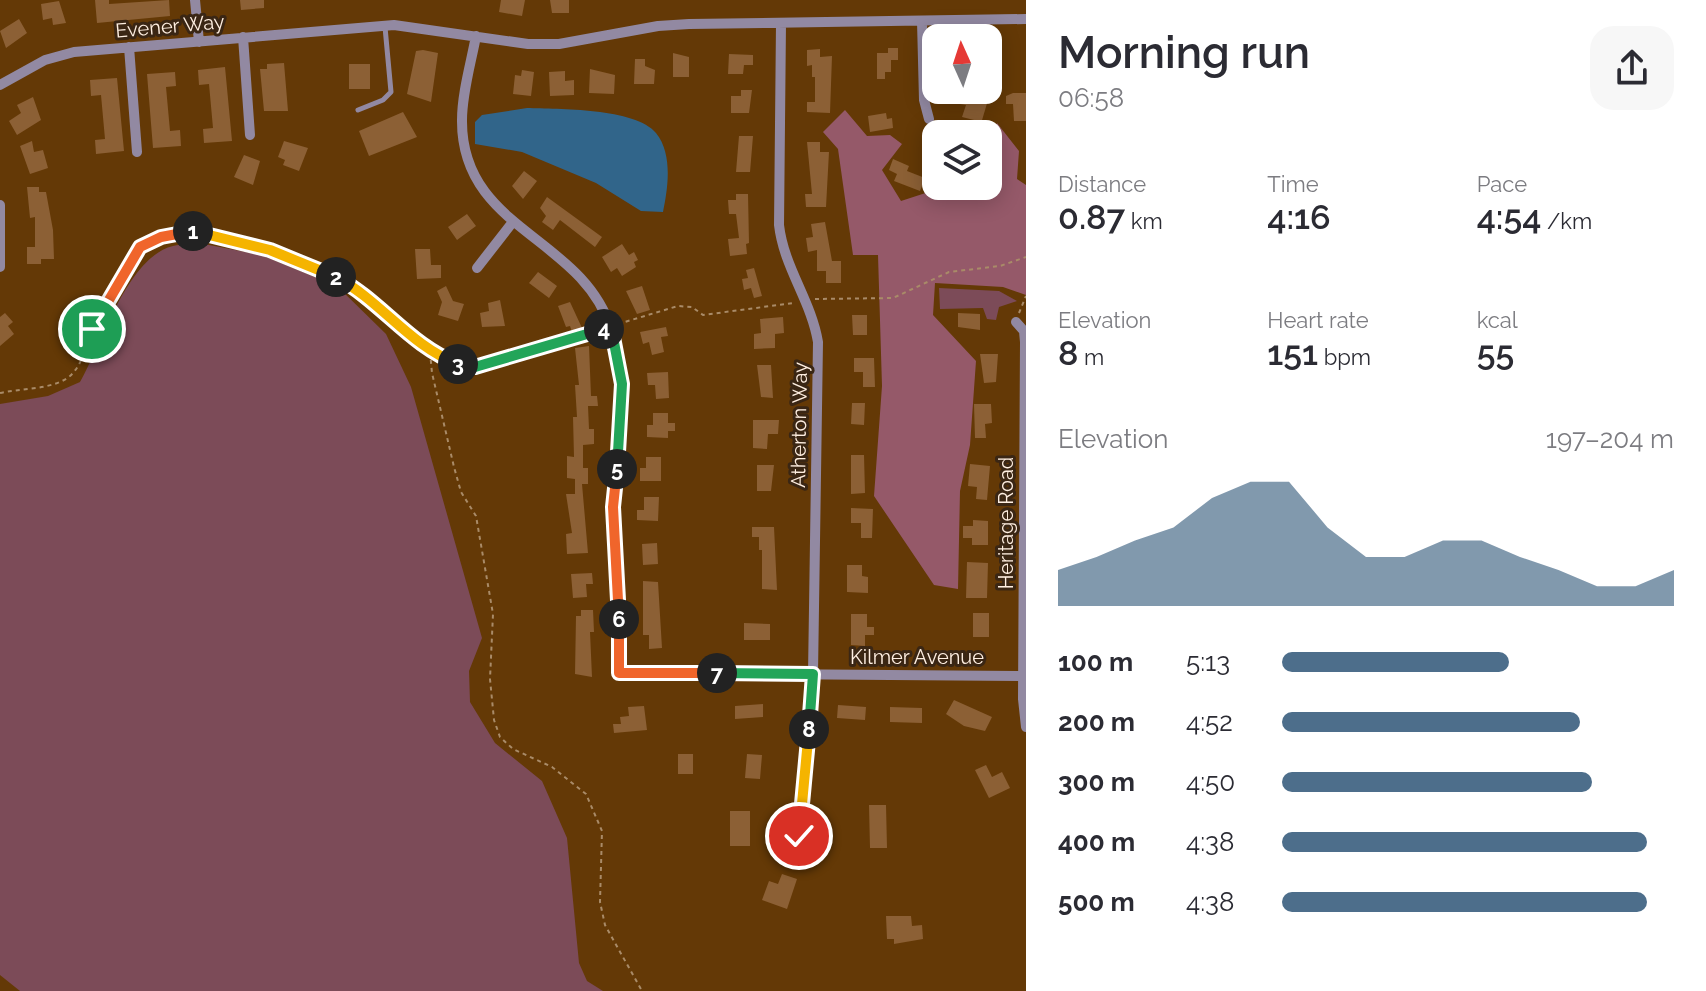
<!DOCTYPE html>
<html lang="en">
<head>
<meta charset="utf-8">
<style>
  :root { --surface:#fff; --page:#f7f7f7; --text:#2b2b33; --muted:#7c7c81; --accent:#4d6e8b }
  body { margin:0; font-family:Raleway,sans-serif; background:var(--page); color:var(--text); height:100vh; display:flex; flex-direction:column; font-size:30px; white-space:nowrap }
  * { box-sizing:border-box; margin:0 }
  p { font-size:26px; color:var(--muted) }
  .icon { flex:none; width:44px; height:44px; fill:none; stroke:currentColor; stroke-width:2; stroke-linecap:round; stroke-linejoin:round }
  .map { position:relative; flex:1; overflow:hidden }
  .panel { display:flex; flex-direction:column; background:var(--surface); width:680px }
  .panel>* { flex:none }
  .needle { width:52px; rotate:357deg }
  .controls { position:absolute; left:922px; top:24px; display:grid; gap:16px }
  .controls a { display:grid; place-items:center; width:80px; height:80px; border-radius:16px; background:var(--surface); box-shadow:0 4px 20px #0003; font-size:40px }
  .pin { position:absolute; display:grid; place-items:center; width:68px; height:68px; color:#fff; margin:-34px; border:4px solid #fff; border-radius:50%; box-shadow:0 2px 8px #0007 }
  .km { position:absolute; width:40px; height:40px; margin:-20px; border-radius:50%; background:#222; color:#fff; font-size:22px; line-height:40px; text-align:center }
  .round { display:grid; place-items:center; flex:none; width:84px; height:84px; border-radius:24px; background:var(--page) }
  .summary { display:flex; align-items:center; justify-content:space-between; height:136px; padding:0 32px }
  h1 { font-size:44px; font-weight:600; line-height:60px }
  .stats { display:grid; grid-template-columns:repeat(3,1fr); gap:12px; height:136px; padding:8px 32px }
  .stats div { display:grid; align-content:center }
  .stats b { font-size:34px; font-weight:600 }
  .stats small { font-size:22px; font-weight:400 }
  .stats p { font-size:22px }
  .chart { height:224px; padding:16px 32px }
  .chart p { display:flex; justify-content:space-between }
  .chart svg { width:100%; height:144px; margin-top:8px; fill:var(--accent); opacity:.7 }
  ul { padding:0 32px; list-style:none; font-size:26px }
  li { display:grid; grid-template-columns:128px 96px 1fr; align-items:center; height:60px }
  li i { height:20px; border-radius:10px; background:var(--accent) }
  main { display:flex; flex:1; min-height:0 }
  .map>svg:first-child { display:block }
  .green { fill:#7c4b58 }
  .forest { fill:#955969 }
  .water { fill:#31658a }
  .building { fill:#8c6035 }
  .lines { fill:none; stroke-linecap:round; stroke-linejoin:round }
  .path { stroke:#a98b68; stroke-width:2; stroke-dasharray:4 4; stroke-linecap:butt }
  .service { stroke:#9289a2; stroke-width:5 }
  .minor { stroke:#9289a2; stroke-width:10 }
  .split-1-casing { stroke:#fff; stroke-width:16 }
  .split-2-casing { stroke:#fff; stroke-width:16 }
  .split-3-casing { stroke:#fff; stroke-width:16 }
  .split-4-casing { stroke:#fff; stroke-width:16 }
  .split-5-casing { stroke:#fff; stroke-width:16 }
  .split-6-casing { stroke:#fff; stroke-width:16 }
  .split-7-casing { stroke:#fff; stroke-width:16 }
  .split-8-casing { stroke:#fff; stroke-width:16 }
  .split-9-casing { stroke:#fff; stroke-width:16 }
  .split-1 { stroke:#f0652b; stroke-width:10 }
  .split-2 { stroke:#f5b400; stroke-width:10 }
  .split-3 { stroke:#f5b400; stroke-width:10 }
  .split-4 { stroke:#22a559; stroke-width:10 }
  .split-5 { stroke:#22a559; stroke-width:10 }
  .split-6 { stroke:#f0652b; stroke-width:10 }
  .split-7 { stroke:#f0652b; stroke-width:10 }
  .split-8 { stroke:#22a559; stroke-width:10 }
  .split-9 { stroke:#f5b400; stroke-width:10 }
  .labels { text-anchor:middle; stroke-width:6; stroke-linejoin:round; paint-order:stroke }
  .street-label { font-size:20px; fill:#ffefe1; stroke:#3a2614 }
</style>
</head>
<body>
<main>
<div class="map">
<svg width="1026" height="991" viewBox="0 0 1026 991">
  <rect width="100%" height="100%" fill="#643906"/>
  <path class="green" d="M204,244L261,255L337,286L386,334L411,387L482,638L469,671L470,702L495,743L542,781L567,838L579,963L587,981L603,991H20L0,975V404L48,396L80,382C101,346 127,257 173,246C182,244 194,244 204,244Z
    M939,288L999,291L1017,301L999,307L996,320L987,319L983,308L940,309Z"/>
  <path class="forest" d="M845,110L867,136L890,135L902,144L882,170L901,201L947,186H988V157L997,123L1019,151L1017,179L1026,185V295L1003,287L935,283L933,315L976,361L970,445L960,491L958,589L934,585L874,496L882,386L878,255H853L838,149L823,132Z"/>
  <path class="water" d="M527,108C557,109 636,108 656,133C673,154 668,188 663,212L641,211L596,183L522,152L475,144V122L482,115Z"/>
  <path class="building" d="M95,0H109V4L169,0L170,16L97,23Z
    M240,0H264V8L241,10Z
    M501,0H525L522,16L499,12Z
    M550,0H569V13H552Z
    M59,1L66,23L53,25L52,18L43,20L41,4Z
    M19,19L27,33L6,48L0,31Z
    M888,48H898V60H891V72H885V79H877V53H888Z
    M820,49V57L832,56L830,113L807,112V102H815V77H812V65L807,66V50Z
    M423,50L438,53L431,102L407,94L416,51Z
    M673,53L689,57V77H673Z
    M729,54L753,55V65H744L743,74H728Z
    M635,59H645V66L655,70L654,84H634Z
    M284,63L288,111H264L260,69H267V64Z
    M349,64H370V89H349Z
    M225,67L232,141L204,143L203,129L213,128L209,84L199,85L198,70Z
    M590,69L615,75L614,94L589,93Z
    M522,70L534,72L531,96L513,94L515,75L521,76Z
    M565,71V81L574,80V95L550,96L549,72Z
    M175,72L176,86L166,87L170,131L180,130L181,146L153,148L147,74Z
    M117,78L124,151L96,154L95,140L105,139L101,95L91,96L90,80Z
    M741,90H752L749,113H731V96H741Z
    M964,90L984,94L983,99L988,100L980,127L972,125L974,120L962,117L966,105L960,104Z
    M1013,93H1026V121H1014L1013,104H1006V96Z
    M33,97L41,120L17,135L9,121L21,113L17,105Z
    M403,112L417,137L369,156L359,131Z
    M886,113L887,119L892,118L893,128L870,132L868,116Z
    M739,136H753L750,172H736Z
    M32,141L34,152L43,150L48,168L30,174L20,146Z
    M284,141L308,148L299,171L283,165L285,160L278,157Z
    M807,142H820V152H829L826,207H806L805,194H812Z
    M244,155L260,161L253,185L234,177Z
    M893,159L909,166L907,171L925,178L920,191L894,181L897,174L889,170Z
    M524,171L537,181L523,199L512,186Z
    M27,187H39V192H46L53,230L54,259H41V264H27V247H35V217L30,218Z
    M736,194H748L749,243L746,244L747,254L730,256L728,239L739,238L736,214H729L728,200H736Z
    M547,197L602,237L595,247L560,220L553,230L542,222L546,216L540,208Z
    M467,214L476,226L457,240L448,227Z
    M825,222L832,261H841V283H826V271H817V250L808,252L806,238L813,237L811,224Z
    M622,244L629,255L634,252L638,260L634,262L636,267L622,276L617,268L611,272L602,257Z
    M415,249H430L431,265H441V278L417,279Z
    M754,268L762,296L754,298L751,288L744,290L742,279L748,278L746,270Z
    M538,272L557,286L549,298L529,283Z
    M446,286L453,301L464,304L458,321L438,315L442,302L437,291Z
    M642,286L650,310L637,314L626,291Z
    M500,300L505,326L482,327L480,313L489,311L488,303Z
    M570,302L582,328L572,332L570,326L566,327L558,306Z
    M5,313L13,322L8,326L14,334L0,346V317Z
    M958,313L980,314V330L958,327Z
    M852,315H867V335H853Z
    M783,317L784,333L775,334V348L754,349V334L761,333L760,319Z
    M666,327L668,336L661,337L664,352L652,355L649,342L643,344L640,332Z
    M589,346L591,396H597L598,406H588L589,429H594V444L583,445V468H588V484H582L588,553L567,554L566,534L572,533L566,494H575V479L567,478V456L574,457L573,417H577L575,385H579L575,348Z
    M980,354H998L996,382L984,383Z
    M854,358H874L875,387H863V372H854Z
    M757,365H771L773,398L761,397Z
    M668,372L669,398L656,399L655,385H648L647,373Z
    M852,403H865L864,425L851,424Z
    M974,404H991L992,423L985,424L986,438H975Z
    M653,413H668V423H675V431H668V438L647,437V425H653Z
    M753,420H779L778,434H768L767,449L753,448Z
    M851,455H864L865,493L851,494Z
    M646,457H661V481H640V468H646Z
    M970,464L990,466L987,500L976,499L977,487L968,486Z
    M757,465H774L771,491H757Z
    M644,497H659L658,521L637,520V510H644Z
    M851,508L873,509L872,538H861V523H851Z
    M973,520L988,521V545H972V538H963V526H973Z
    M752,527H774L777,590L762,589V550H759V537H752Z
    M657,543L658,564L643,565L642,544Z
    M967,562L988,563L987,598H966Z
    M847,565H862V576L868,577V593L847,592Z
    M592,573L593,584H586L587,597L573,598L571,574Z
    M643,581L658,582L662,648L649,649V635H643Z
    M581,610H593L594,632H590L592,677L575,674L576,616H581Z
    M973,613H989V637H973Z
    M851,614H867V627H874V635H865V646L851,645Z
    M744,623L770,624V640H744Z
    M954,700L992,717L985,731L964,726L946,714Z
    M763,704V717L735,719V706Z
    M838,705L866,707L865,720L837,718Z
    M644,706L647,730L614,733L613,724H621L620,717L629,716L628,707Z
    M890,707L922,708V723L890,722Z
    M678,754H693V774H678Z
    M747,754L762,755L760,779L745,778Z
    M986,765L992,777L1002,772L1010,788L989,798L975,770Z
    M869,805H886L887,848H870Z
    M730,811H750V846H730Z
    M782,874L797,879L787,909L762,900L769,881L778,884Z
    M886,916H911L912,926L922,925L923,939L894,944V939H887Z"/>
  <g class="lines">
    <path class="path" d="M815,299L893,298L949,272L1000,266L1026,257
      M1019,313L1026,296
      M618,324L678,306L692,307L703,315L793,303
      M430,352L432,373L454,467L461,492L476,516L493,614L490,679L494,720L500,737L513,749L552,767L586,794L602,831L600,902L605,925L642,991
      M0,393C21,388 53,390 70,376C84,363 86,344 93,327C100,312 111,300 119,286C139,252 143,234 189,231C224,229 330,269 359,291C392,315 422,362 467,366C496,369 569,339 601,330"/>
    <path class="service" d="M358,110L383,100L391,92L385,27"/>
    <path class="minor" d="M195,0L199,42
      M922,21L924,100L929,119
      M781,23L779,225C784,268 811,300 818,342L813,674L799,836
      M476,36C471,63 462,93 462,120C461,230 582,236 611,329C631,391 614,447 613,509C612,564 619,618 619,673L1023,676
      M243,37L250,135
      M129,47L137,152
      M0,85L45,60L74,52L394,25L528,44H559L658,26L689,24L1026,19
      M0,205V267
      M477,268L512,223
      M1016,322L1024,331L1025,342L1023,699L1026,727"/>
  </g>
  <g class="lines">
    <g class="split-1-casing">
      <path id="split-1" d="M92,329L140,247L161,237L193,231"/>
    </g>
    <g class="split-2-casing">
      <path id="split-2" d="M193,231L270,250L336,277"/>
    </g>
    <g class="split-3-casing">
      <path id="split-3" d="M336,277C381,301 410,346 458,364"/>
    </g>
    <g class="split-4-casing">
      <path id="split-4" d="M458,364L475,367L604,329"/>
    </g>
    <g class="split-5-casing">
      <path id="split-5" d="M604,329L611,327L622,384L617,469"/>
    </g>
    <g class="split-6-casing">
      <path id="split-6" d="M617,469L613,507L619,619"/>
    </g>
    <g class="split-7-casing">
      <path id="split-7" d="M619,619V673H717"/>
    </g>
    <g class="split-8-casing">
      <path id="split-8" d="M717,673L813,674L809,729"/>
    </g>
    <g class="split-9-casing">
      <path id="split-9" d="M799,836L809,729"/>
    </g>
    <use href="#split-1" class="split-1"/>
    <use href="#split-2" class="split-2"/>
    <use href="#split-3" class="split-3"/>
    <use href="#split-4" class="split-4"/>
    <use href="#split-5" class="split-5"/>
    <use href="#split-6" class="split-6"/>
    <use href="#split-7" class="split-7"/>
    <use href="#split-8" class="split-8"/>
    <use href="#split-9" class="split-9"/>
  </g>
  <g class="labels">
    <g class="street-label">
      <text transform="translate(170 26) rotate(-5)" y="7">Evener Way</text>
      <text transform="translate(799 425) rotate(-89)" y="7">Atherton Way</text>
      <text transform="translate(1006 523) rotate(-90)" y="7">Heritage Road</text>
      <text x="917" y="664">Kilmer Avenue</text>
    </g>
  </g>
</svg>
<div class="controls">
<a><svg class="needle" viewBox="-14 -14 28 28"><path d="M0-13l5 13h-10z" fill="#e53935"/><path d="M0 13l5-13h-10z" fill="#7c7c81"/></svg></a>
<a><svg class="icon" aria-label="layers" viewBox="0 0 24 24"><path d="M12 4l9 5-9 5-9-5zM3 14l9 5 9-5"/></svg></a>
</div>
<div class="pin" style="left:92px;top:329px;background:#1e9e55"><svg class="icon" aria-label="arrive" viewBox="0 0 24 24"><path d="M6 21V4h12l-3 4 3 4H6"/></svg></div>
<div class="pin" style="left:799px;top:836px;background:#d93025"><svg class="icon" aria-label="check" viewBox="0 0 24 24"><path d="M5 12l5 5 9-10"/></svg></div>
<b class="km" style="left:193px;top:231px">1</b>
<b class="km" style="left:336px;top:277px">2</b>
<b class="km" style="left:458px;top:364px">3</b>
<b class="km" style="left:604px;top:329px">4</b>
<b class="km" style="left:617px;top:469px">5</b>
<b class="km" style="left:619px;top:619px">6</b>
<b class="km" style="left:717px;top:673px">7</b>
<b class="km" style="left:809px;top:729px">8</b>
</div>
<section class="panel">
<div class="summary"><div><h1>Morning run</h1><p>06:58</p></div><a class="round"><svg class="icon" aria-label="share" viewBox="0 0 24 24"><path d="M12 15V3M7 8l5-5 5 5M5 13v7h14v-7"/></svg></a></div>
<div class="stats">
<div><p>Distance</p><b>0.87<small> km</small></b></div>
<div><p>Time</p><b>4:16</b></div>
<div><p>Pace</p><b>4:54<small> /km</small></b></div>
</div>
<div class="stats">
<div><p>Elevation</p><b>8<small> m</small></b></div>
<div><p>Heart rate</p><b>151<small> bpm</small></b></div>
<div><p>kcal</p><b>55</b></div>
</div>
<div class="chart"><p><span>Elevation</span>197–204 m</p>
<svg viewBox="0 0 160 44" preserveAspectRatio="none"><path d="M0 44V33L10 29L20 24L30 20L40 11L50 6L60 6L70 20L80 29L90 29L100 24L110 24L120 29L130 33L140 38L150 38L160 33V44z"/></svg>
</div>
<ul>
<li><b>100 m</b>5:13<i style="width:58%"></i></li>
<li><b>200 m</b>4:52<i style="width:76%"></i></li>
<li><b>300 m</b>4:50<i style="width:79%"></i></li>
<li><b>400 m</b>4:38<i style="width:93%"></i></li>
<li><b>500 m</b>4:38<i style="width:93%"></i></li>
</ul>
</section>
</main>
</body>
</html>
